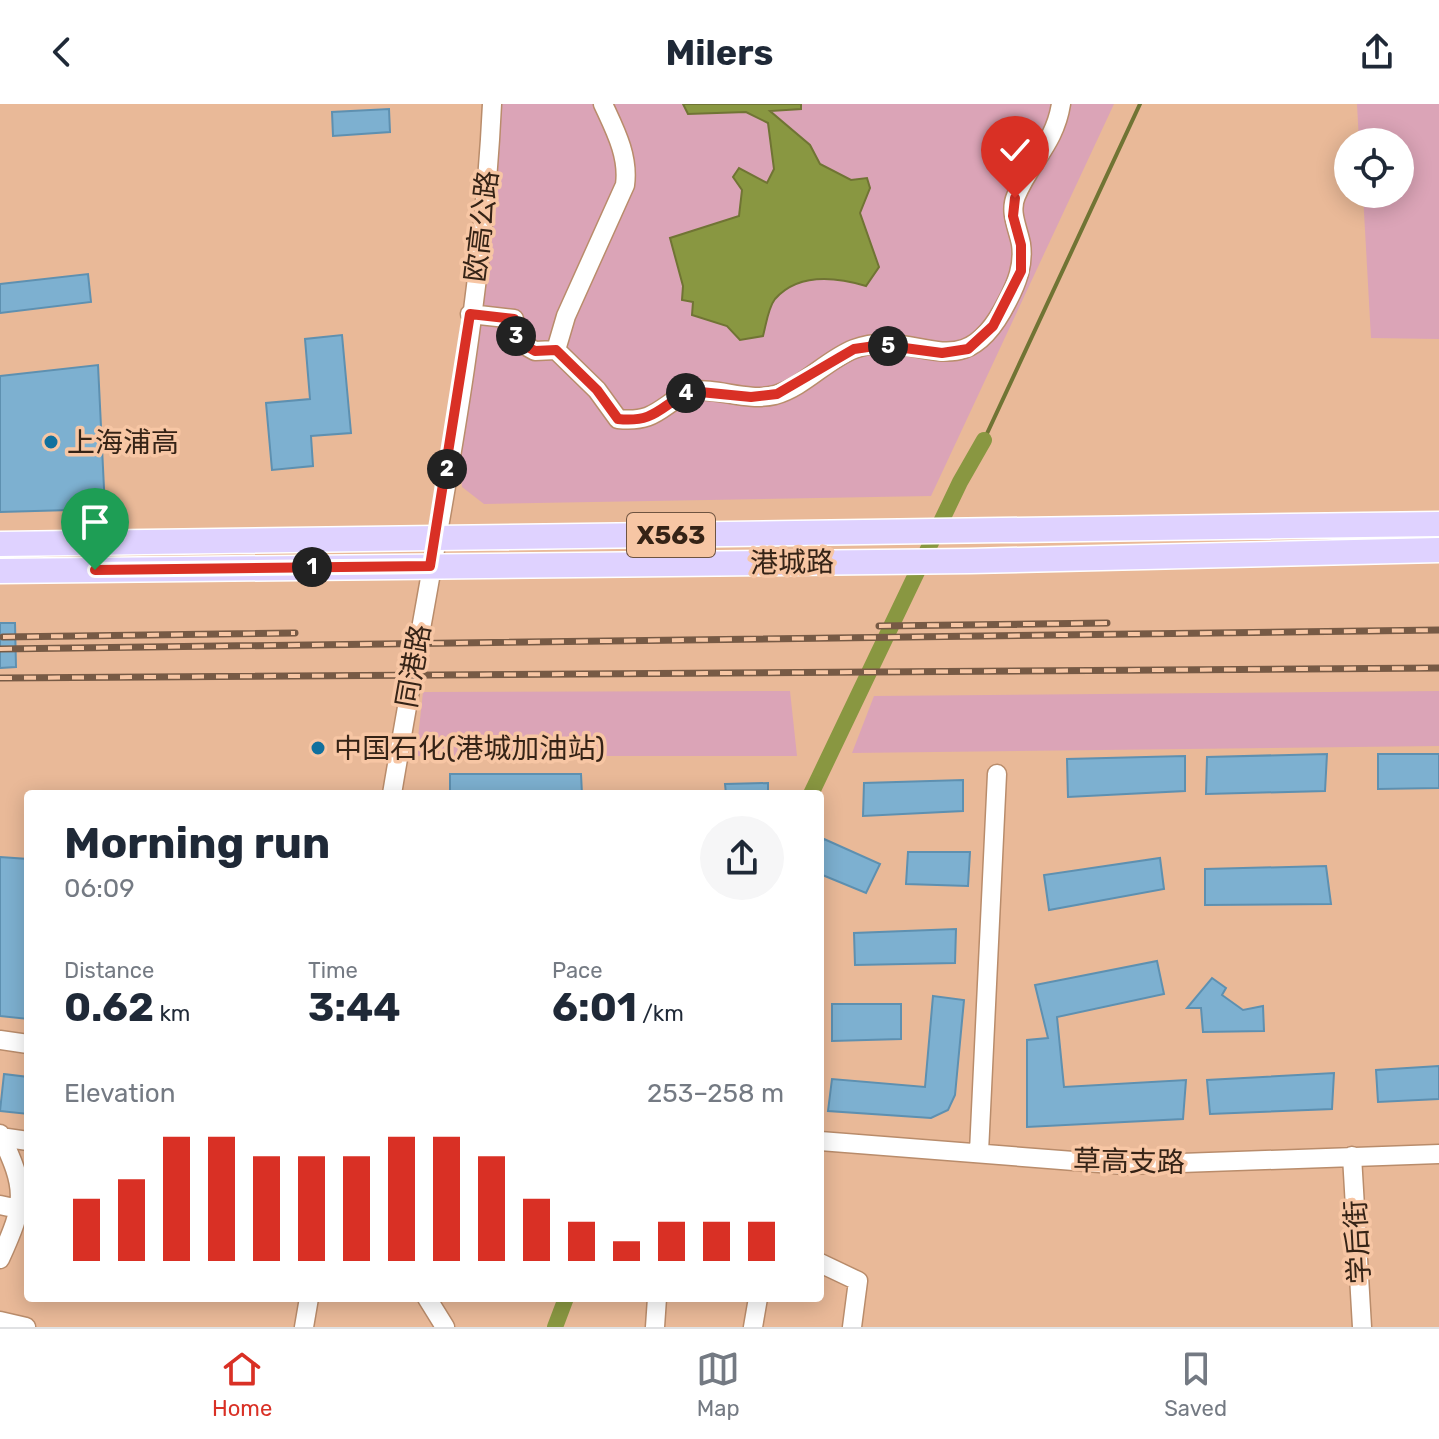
<!DOCTYPE html>
<html lang="en">
<head>
<meta charset="utf-8">
<style>
  :root { --surface:#fff; --page:#f6f6f7; --text:#1f2937; --muted:#747a83; --line:#e0e1e3; --accent:#d93025 }
  body { margin:0; font-family:Rubik,"Noto Sans SC",sans-serif; background:var(--page); color:var(--text); height:100vh; display:flex; flex-direction:column; font-size:30px; white-space:nowrap }
  * { box-sizing:border-box; margin:0 }
  p { font-size:26px; color:var(--muted) }
  .icon { flex:none; width:44px; height:44px; fill:none; stroke:currentColor; stroke-width:2; stroke-linecap:round; stroke-linejoin:round }
  .map { position:relative; flex:1; overflow:hidden }
  .side { position:absolute; left:24px; top:686px; width:800px; height:512px; display:flex; flex-direction:column; background:var(--surface); border-radius:8px; box-shadow:0 4px 20px #0003 }
  .side>* { flex:none }
  .buttons { position:absolute; left:1334px; top:24px; display:grid; gap:16px }
  .buttons a { display:grid; place-items:center; width:80px; height:80px; border-radius:50%; background:var(--surface); box-shadow:0 4px 20px #0003; font-size:40px }
  .pin { position:absolute; display:grid; place-items:center; width:68px; height:68px; color:#fff; margin:-82px -34px; border-radius:50% 50% 50% 0; rotate:-45deg; box-shadow:0 0 8px #0007 }
  .pin .icon { rotate:45deg }
  .km { position:absolute; width:40px; height:40px; margin:-20px; border-radius:50%; background:#222; color:#fff; font-size:22px; line-height:40px; text-align:center }
  .round { display:grid; place-items:center; flex:none; width:84px; height:84px; border-radius:42px; background:var(--page) }
  .overview { display:flex; align-items:center; justify-content:space-between; height:136px; padding:0 40px }
  h1 { font-size:44px; font-weight:700; line-height:60px }
  .stats { display:grid; grid-template-columns:repeat(3,1fr); gap:12px; height:136px; padding:8px 40px }
  .stats div { display:grid; align-content:center }
  .stats b { font-size:40px; font-weight:700 }
  .stats small { font-size:22px; font-weight:400 }
  .stats p { font-size:22px }
  .chart { height:224px; padding:16px 40px }
  .chart p { display:flex; justify-content:space-between }
  .chart svg { width:100%; height:144px; margin-top:8px; stroke:var(--accent); stroke-width:6 }
  header { display:flex; justify-content:space-between; align-items:center; height:104px; padding:0 40px; background:var(--surface); font-size:36px; font-weight:700 }
  .tabs { display:flex; justify-content:space-around; align-items:center; height:112px; border-top:2px solid var(--line); background:var(--surface); font-size:22px; color:var(--muted) }
  .tabs a { display:grid; justify-items:center; gap:4px }
  .tabs .selected { color:var(--accent) }
  .map>svg:first-child { display:block }
  .green { fill:#dba4b7 }
  .water { fill:#899741; stroke:#707434; stroke-width:2 }
  .lines { fill:none; stroke-linecap:round; stroke-linejoin:round }
  .stream { stroke:#707434; stroke-width:4 }
  .canal { stroke:#899741; stroke-width:16 }
  .building { fill:#7db0d0; stroke:#5e90b0; stroke-width:2 }
  .minor-casing { stroke:#b98c6b; stroke-width:21 }
  .major-casing { stroke:#fff; stroke-width:27 }
  .minor { stroke:#fff; stroke-width:18 }
  .major { stroke:#dfd2ff; stroke-width:24 }
  .rail-casing { stroke:#775a45; stroke-width:7 }
  .rail { stroke:#f7c6a4; stroke-width:4; stroke-dasharray:12; stroke-linecap:butt }
  .route-casing { stroke:#fff; stroke-width:16 }
  .route { stroke:#d93025; stroke-width:10 }
  .poi-dot { fill:#10709e; stroke:#f7c6a4; stroke-width:3 }
  .labels { text-anchor:middle; stroke-width:7; stroke-linejoin:round; paint-order:stroke }
  .shield { fill:#f7c6a4; stroke:#6f5441; stroke-width:2 }
  .shield-label { font-size:26px; font-weight:bold; fill:#352316 }
  .street-label { font-size:28px; fill:#352316; stroke:#f7c6a4 }
  .poi-label { font-size:28px; fill:#352316; stroke:#f7c6a4; text-anchor:start }
</style>
</head>
<body>
<header><svg class="icon" aria-label="back" viewBox="0 0 24 24"><path d="M15 5l-7 7 7 7"/></svg>Milers<svg class="icon" aria-label="share" viewBox="0 0 24 24"><path d="M12 15V3M7 8l5-5 5 5M5 13v7h14v-7"/></svg></header>
<div class="map">
<svg width="1439" height="1223" viewBox="0 0 1439 1223">
  <rect width="100%" height="100%" fill="#e9b998"/>
  <path class="green" d="M501,0H1114L931,392L484,400L462,383L460,361L489,161Z
    M1357,0H1439V235L1371,234L1363,90H1400V38H1359Z
    M790,587L797,652H416L423,588Z
    M1439,587V642L852,649L874,592Z"/>
  <path class="water" d="M683,0H801V5L770,7L810,41L820,60L851,76L867,74L870,84L860,109L879,163L866,182C836,173 798,169 775,195C768,204 766,221 763,232L740,236L727,222L692,211L693,198L682,196L683,182L670,134L739,112L742,86L733,73L739,64L767,79L774,65L768,19L746,8L688,10Z"/>
  <g class="lines">
    <path class="stream" d="M984,336L1140,0"/>
    <path class="canal" d="M811,690L960,378L984,336
      M555,1223L566,1194"/>
  </g>
  <path class="building" d="M389,5L390,28L333,32L332,8Z
    M88,170L91,198L0,209V180Z
    M342,231L351,329L311,332L313,362L272,366L266,299L310,295L305,235Z
    M98,261L105,405L0,408V272Z
    M0,519H15L16,563L0,564Z
    M1327,650L1325,687L1206,690L1207,653Z
    M1378,650H1439V684L1378,685Z
    M1185,652V687L1068,693L1067,655Z
    M450,670H581L582,690H450Z
    M963,676V707L863,712L864,679Z
    M768,679V690H726L725,680Z
    M824,735L880,760L866,789L820,770V745Z
    M908,748H970L968,782L906,780Z
    M0,753L28,755V915L0,912Z
    M1160,754L1164,785L1049,806L1044,771Z
    M1326,762L1331,800L1205,801V765Z
    M956,825L955,859L855,861L854,829Z
    M1157,857L1164,890L1057,913L1064,983L1186,976L1183,1015L1027,1023V936L1048,934L1035,881Z
    M1212,874L1226,884L1222,891L1243,906L1263,902L1264,927L1203,928L1201,904H1187Z
    M933,892L964,896L955,991L948,1006L931,1014L828,1007L832,975L925,983Z
    M832,900H901V935L832,937Z
    M1439,962V995L1378,998L1376,966Z
    M1334,969L1332,1005L1210,1010L1207,976Z
    M4,970L28,973V1010L0,1007Z"/>
  <g class="lines">
    <g class="minor-casing">
      <path id="minor" d="M603,0C615,26 629,52 625,81L566,212L556,246L597,286L618,315C656,319 660,302 690,287C718,283 746,298 775,291C804,283 826,256 854,245C918,221 961,290 1007,198C1017,179 1024,161 1021,140C1018,124 1009,108 1016,92C1030,58 1055,39 1061,0
        M470,210L514,215L517,237L535,247L556,246
        M392,690C430,462 481,232 492,0
        M0,936L28,940
        M0,1030C27,1086 26,1098 0,1155
        M0,1033L28,1037
        M820,1037L1125,1061L1439,1050
        M979,1048L997,670
        M1352,1052L1362,1223
        M0,1101L28,1107
        M820,1159L858,1177L852,1223
        M427,1194L445,1223
        M0,1217L26,1223
        M304,1223L309,1194
        M655,1223L657,1194
        M753,1223L758,1194"/>
    </g>
    <g class="major-casing">
      <path id="major" d="M0,440L1439,420
        M0,467L970,457L1439,446"/>
    </g>
    <use href="#minor" class="minor"/>
    <use href="#major" class="major"/>
    <g class="rail-casing">
      <path id="rail" d="M879,522L1107,519
        M3,533L295,529
        M0,545L1439,526
        M0,574L1439,564"/>
    </g>
    <use href="#rail" class="rail"/>
  </g>
  <g class="lines">
    <g class="route-casing">
      <path id="route" d="M95,466L430,462L470,210L514,215L517,237L535,247L556,246L597,286L618,315C656,319 660,302 690,287L751,293L777,290L854,245L882,241L942,249L968,245L993,222L1021,167V141L1013,112L1015,94"/>
    </g>
    <use href="#route" class="route"/>
  </g>
  <g class="poi-dot">
    <circle cx="51" cy="338" r="8"/>
    <circle cx="318" cy="644" r="8"/>
  </g>
  <g class="labels">
    <rect class="shield" x="627" y="409" width="88" height="44" rx="6"/>
    <g class="shield-label">
      <text x="671" y="440">X563</text>
    </g>
    <g class="street-label">
      <text transform="translate(481 122) rotate(-83)" y="10">欧高公路</text>
      <text transform="translate(792 458) rotate(-1)" y="10">港城路</text>
      <text transform="translate(413 562) rotate(-80)" y="10">同港路</text>
      <text transform="translate(1129 1057) rotate(1)" y="10">草高支路</text>
      <text transform="translate(1357 1138) rotate(-93)" y="10">学后街</text>
    </g>
    <g class="poi-label">
      <text x="67" y="348">上海浦高</text>
      <text x="334" y="654">中国石化(港城加油站)</text>
    </g>
  </g>
</svg>
<div class="buttons">
<a><svg class="icon" aria-label="locate" viewBox="0 0 24 24"><circle cx="12" cy="12" r="6"/><path d="M12 2v4M12 18v4M2 12h4M18 12h4"/></svg></a>
</div>
<div class="pin" style="left:95px;top:466px;background:#1e9e55"><svg class="icon" aria-label="arrive" viewBox="0 0 24 24"><path d="M6 21V4h12l-3 4 3 4H6"/></svg></div>
<div class="pin" style="left:1015px;top:94px;background:#d93025"><svg class="icon" aria-label="check" viewBox="0 0 24 24"><path d="M5 12l5 5 9-10"/></svg></div>
<b class="km" style="left:312px;top:463px">1</b>
<b class="km" style="left:447px;top:365px">2</b>
<b class="km" style="left:516px;top:232px">3</b>
<b class="km" style="left:686px;top:289px">4</b>
<b class="km" style="left:888px;top:242px">5</b>
<section class="side">
<div class="overview"><div><h1>Morning run</h1><p>06:09</p></div><a class="round"><svg class="icon" aria-label="share" viewBox="0 0 24 24"><path d="M12 15V3M7 8l5-5 5 5M5 13v7h14v-7"/></svg></a></div>
<div class="stats">
<div><p>Distance</p><b>0.62<small> km</small></b></div>
<div><p>Time</p><b>3:44</b></div>
<div><p>Pace</p><b>6:01<small> /km</small></b></div>
</div>
<div class="chart"><p><span>Elevation</span>253–258 m</p>
<svg viewBox="0 0 160 44" preserveAspectRatio="none"><path d="M5 44V25M15 44V19M25 44V6M35 44V6M45 44V12M55 44V12M65 44V12M75 44V6M85 44V6M95 44V12M105 44V25M115 44V32M125 44V38M135 44V32M145 44V32M155 44V32"/></svg>
</div>
</section>
</div>
<nav class="tabs">
<a class="selected"><svg class="icon" aria-label="home" viewBox="0 0 24 24"><path d="M3 11l9-7 9 7M6 9v11h12V9"/></svg>Home</a>
<a><svg class="icon" aria-label="map" viewBox="0 0 24 24"><path d="M3 6l6-2 6 2 6-2v14l-6 2-6-2-6 2zM9 4v14M15 6v14"/></svg>Map</a>
<a><svg class="icon" aria-label="saved" viewBox="0 0 24 24"><path d="M7 4h10v16l-5-4-5 4z"/></svg>Saved</a>
</nav>
</body>
</html>
